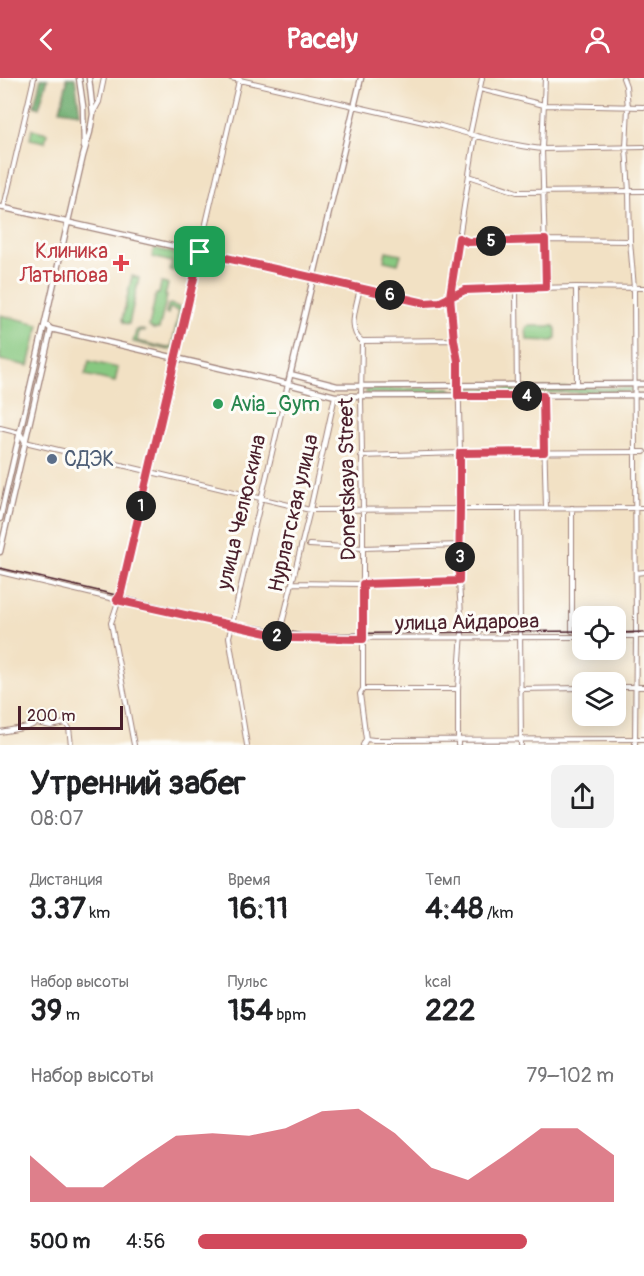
<!DOCTYPE html>
<html lang="ru">
<head>
<meta charset="utf-8">
<style>
  :root { --surface:#fff; --page:#f2f2f2; --text:#202124; --muted:#757577; --accent:#d1495b }
  body { margin:0; font-family:Pangolin,sans-serif; background:var(--page); color:var(--text); height:100vh; display:flex; flex-direction:column; font-size:22px; white-space:nowrap }
  * { box-sizing:border-box; margin:0 }
  p { font-size:20px; color:var(--muted) }
  .icon { flex:none; width:33px; height:33px; fill:none; stroke:currentColor; stroke-width:2; stroke-linecap:round; stroke-linejoin:round }
  .map { position:relative; height:667px; overflow:hidden }
  .side { display:flex; flex-direction:column; background:var(--surface); flex:1 }
  .side>* { flex:none }
  .fabs { position:absolute; left:572px; top:528px; display:grid; gap:12px }
  .fabs a { display:grid; place-items:center; width:54px; height:54px; border-radius:12px; background:var(--surface); box-shadow:0 3px 15px #0003; font-size:30px }
  .scale { position:absolute; left:18px; bottom:15px; width:105px; box-sizing:border-box; padding-left:6px; border:3px solid #4a1f2b; border-top:0; font-size:16px; line-height:21px; white-space:nowrap; color:#4a1f2b; -webkit-text-stroke:4px #fdfcf7; paint-order:stroke }
  .pin { position:absolute; display:grid; place-items:center; width:51px; height:51px; color:#fff; margin:-26px; border-radius:12px; box-shadow:0 3px 9px #0006 }
  .km { position:absolute; width:30px; height:30px; margin:-15px; border-radius:50%; background:#222; color:#fff; font-size:16px; line-height:30px; text-align:center }
  .round { display:grid; place-items:center; flex:none; width:63px; height:63px; border-radius:12px; background:var(--page) }
  .headline { display:flex; align-items:center; justify-content:space-between; height:102px; padding:0 30px }
  h1 { font-size:33px; font-weight:700; line-height:45px }
  .stats { display:grid; grid-template-columns:repeat(3,1fr); gap:9px; height:102px; padding:6px 30px }
  .stats div { display:grid; align-content:center }
  .stats b { font-size:30px; font-weight:700 }
  .stats small { font-size:16px; font-weight:400 }
  .stats p { font-size:16px }
  .chart { height:168px; padding:12px 30px }
  .chart p { display:flex; justify-content:space-between }
  .chart svg { width:100%; height:108px; margin-top:6px; fill:var(--accent); opacity:.7 }
  ul { padding:0 30px; list-style:none; font-size:20px }
  li { display:grid; grid-template-columns:96px 72px 1fr; align-items:center; height:45px }
  li i { height:15px; border-radius:8px; background:var(--accent) }
  header { display:flex; justify-content:space-between; align-items:center; height:78px; padding:0 30px; background:var(--accent); color:#fff; font-size:27px; font-weight:700 }
  .map>svg:first-child { display:block }
  .green { fill:#87c880; stroke:#687456; stroke-width:1.5 }
  .forest { fill:#6dac6e; stroke:#5c664c; stroke-width:1.5 }
  .lines { fill:none; stroke-linecap:round; stroke-linejoin:round }
  .minor-casing { stroke:#9e8078; stroke-width:6 }
  .major-casing { stroke:#9e8078; stroke-width:7 }
  .minor { stroke:#fff; stroke-width:4 }
  .major { stroke:#fff; stroke-width:4.5 }
  .tram { stroke:#4a1f2b; stroke-width:1.5 }
  .route-casing { stroke:#fff; stroke-width:12 }
  .route { stroke:#d1495b; stroke-width:8 }
  .health-dot { fill:#e0444e; stroke:#fdfcf7; stroke-width:2 }
  .leisure-dot { fill:#2e9e5b; stroke:#fdfcf7; stroke-width:2 }
  .service-dot { fill:#5c6f8a; stroke:#fdfcf7; stroke-width:2 }
  .labels { text-anchor:middle; stroke-width:6; stroke-linejoin:round; paint-order:stroke }
  .health-label { font-size:21px; fill:#be3a42; stroke:#fdfcf7; text-anchor:end }
  .leisure-label { font-size:21px; fill:#27864d; stroke:#fdfcf7; text-anchor:start }
  .service-label { font-size:21px; fill:#4e5e75; stroke:#fdfcf7; text-anchor:start }
  .street-label { font-size:21px; fill:#4a1f2b; stroke:#fdfcf7 }
</style>
</head>
<body>
<header><svg class="icon" aria-label="back" viewBox="0 0 24 24"><path d="M15 5l-7 7 7 7"/></svg>Pacely<svg class="icon" aria-label="person" viewBox="0 0 24 24"><circle cx="12" cy="8" r="4"/><path d="M4 21q1-7 8-7t8 7"/></svg></header>
<div class="map">
<svg width="644" height="667" viewBox="0 0 644 667">
  <rect width="100%" height="100%" fill="#fdfcf7"/>
  <filter id="ink" filterUnits="userSpaceOnUse"><feTurbulence type="fractalNoise" baseFrequency=".0167" numOctaves="2"/><feDisplacementMap in="SourceGraphic" scale="12" xChannelSelector="R" yChannelSelector="G"/><feConvolveMatrix kernelMatrix="1 2 1 2 8 2 1 2 1" color-interpolation-filters="sRGB"/></filter>
  <filter id="wash" filterUnits="userSpaceOnUse"><feTurbulence type="fractalNoise" baseFrequency=".008" numOctaves="4" result="noise"/><feDisplacementMap in="SourceGraphic" scale="24" xChannelSelector="R" yChannelSelector="G"/><feGaussianBlur stdDeviation="1.35" result="paint"/><feColorMatrix in="noise" values="0 0 0 0 0 0 0 0 0 0 0 0 0 0 0 0 0 1.4 0 .05"/><feComposite in="paint" operator="in"/></filter>
  <g filter="url(#wash)">
    <rect width="100%" height="100%" fill="#f2e1c4"/>
    <path class="green" d="M32,51L47,55L45,64L30,61Z
      M154,170L185,178L181,195L170,192L172,184L152,179Z
      M386,173L401,176L398,186L384,183Z
      M132,198L139,200L129,246L124,245L122,242Z
      M161,205L168,206L165,218H167L159,251H153L149,248L156,216H159Z
      M170,226L182,230L173,270L169,272L133,264L136,253L139,251L145,253L144,254L139,253L137,263L167,270L172,268L179,233L170,230L168,236L166,235L168,227Z
      M0,237L39,246L29,288L0,282Z
      M528,248H554L556,251V260L553,263L527,262L526,250Z
      M89,283L118,290L115,304L85,297Z
      M450,310L452,313L450,316H366V311Z
      M520,310H633V314L520,315Z
      M463,311H515V316H463Z"/>
    <path class="forest" d="M41,0H48L39,30L34,28Z
      M66,0H75L80,35L60,32L67,4Z"/>
  </g>
  <g filter="url(#ink)">
    <g class="lines">
      <g class="minor-casing">
        <path id="minor" d="M231,0L441,48C474,58 508,67 542,71L644,69
          M545,0L542,71L546,209
          M623,0L626,8L628,29L626,69L629,114L630,163L634,210L636,554L635,667
          M480,11L544,27L644,29
          M93,35L99,24L104,0
          M470,56L482,0
          M469,98L517,114L644,113
          M4,129L34,0
          M459,161L468,164L545,162L630,163
          M314,200L425,225L440,224L465,212L576,209L644,210
          M576,209L577,307
          M360,210C357,226 346,253 362,263L361,319L363,431V611L360,616L366,661L363,667
          M516,211L517,318
          M362,263L454,262
          M543,318L546,430
          M0,350L20,355L25,364L310,432L644,430
          M361,378L460,375L644,374
          M519,430L521,667
          M572,430V553
          M309,467L363,470L460,467
          M0,494L118,522L290,560L582,559
          M636,495L644,494
          M292,505L363,506L459,503
          M279,558L310,432L335,318
          M615,558H644
          M615,609H644
          M363,611H458
          M520,611L582,610
          M0,654L28,649L37,645L51,648L65,645L69,650L71,667
          M366,661L374,662L644,661
          M134,667L111,545L120,518L238,7L239,0
          M247,667L229,559L288,306
          M458,667V611L462,554L459,503L461,431L460,375L458,283L450,218L475,58"/>
      </g>
      <g class="major-casing">
        <path id="major" d="M79,0L83,28L84,69
          M0,129L314,200
          M45,246L51,251L288,306L335,318L644,317
          M290,296L337,308H361L644,306
          M288,306L361,0
          M0,441L83,78L90,54L93,36L89,0
          M0,474L51,251"/>
      </g>
      <use href="#minor" class="minor"/>
      <use href="#major" class="major"/>
      <path class="tram" d="M0,490L232,544L303,556L582,553
        M615,555L644,554"/>
    </g>
  </g>
  <g class="lines" filter="url(#ink)">
    <g class="route-casing">
      <path id="route" d="M200,174L120,518L117,522L290,560L363,561V506L459,503L460,431V375L544,374L543,318H458V283L454,262L450,218L459,160L468,164L545,162L546,209L465,212L440,224L425,225L200,174"/>
    </g>
    <use href="#route" class="route"/>
  </g>
  <path class="health-dot" d="M118 176h6v6h6v6h-6v6h-6v-6h-6v-6h6z"/>
  <circle class="leisure-dot" cx="218" cy="326" r="6"/>
  <circle class="service-dot" cx="52" cy="381" r="6"/>
  <g class="labels">
    <g class="health-label">
      <text x="108" y="180">Клиника<tspan x="108" dy="24">Латыпова</tspan></text>
    </g>
    <g class="leisure-label">
      <text x="230" y="333">Avia_Gym</text>
    </g>
    <g class="service-label">
      <text x="64" y="388">СДЭК</text>
    </g>
    <g class="street-label">
      <text transform="translate(347 401) rotate(-91)" y="7">Donetskaya Street</text>
      <text transform="translate(241 434) rotate(-77)" y="7">улица Челюскина</text>
      <text transform="translate(293 435) rotate(-77)" y="7">Нурлатская улица</text>
      <text transform="translate(467 544) rotate(-1)" y="7">улица Айдарова</text>
    </g>
  </g>
</svg>
<div class="fabs">
<a><svg class="icon" aria-label="locate" viewBox="0 0 24 24"><circle cx="12" cy="12" r="6"/><path d="M12 2v4M12 18v4M2 12h4M18 12h4"/></svg></a>
<a><svg class="icon" aria-label="layers" viewBox="0 0 24 24"><path d="M12 4l9 5-9 5-9-5zM3 14l9 5 9-5"/></svg></a>
</div>
<div class="scale">200 m</div>
<div class="pin" style="left:200px;top:174px;background:#1e9e55"><svg class="icon" aria-label="arrive" viewBox="0 0 24 24"><path d="M6 21V4h12l-3 4 3 4H6"/></svg></div>
<b class="km" style="left:141px;top:428px">1</b>
<b class="km" style="left:277px;top:558px">2</b>
<b class="km" style="left:460px;top:479px">3</b>
<b class="km" style="left:527px;top:318px">4</b>
<b class="km" style="left:491px;top:163px">5</b>
<b class="km" style="left:390px;top:217px">6</b>
</div>
<section class="side">
<div class="headline"><div><h1>Утренний забег</h1><p>08:07</p></div><a class="round"><svg class="icon" aria-label="share" viewBox="0 0 24 24"><path d="M12 15V3M7 8l5-5 5 5M5 13v7h14v-7"/></svg></a></div>
<div class="stats">
<div><p>Дистанция</p><b>3.37<small> km</small></b></div>
<div><p>Время</p><b>16:11</b></div>
<div><p>Темп</p><b>4:48<small> /km</small></b></div>
</div>
<div class="stats">
<div><p>Набор высоты</p><b>39<small> m</small></b></div>
<div><p>Пульс</p><b>154<small> bpm</small></b></div>
<div><p>kcal</p><b>222</b></div>
</div>
<div class="chart"><p><span>Набор высоты</span>79–102 m</p>
<svg viewBox="0 0 160 44" preserveAspectRatio="none"><path d="M0 44V25L10 38L20 38L30 27L40 17L50 16L60 17L70 14L80 7L90 6L100 16L110 30L120 35L130 25L140 14L150 14L160 25V44z"/></svg>
</div>
<ul>
<li><b>500 m</b>4:56<i style="width:79%"></i></li>
</ul>
</section>
</body>
</html>
